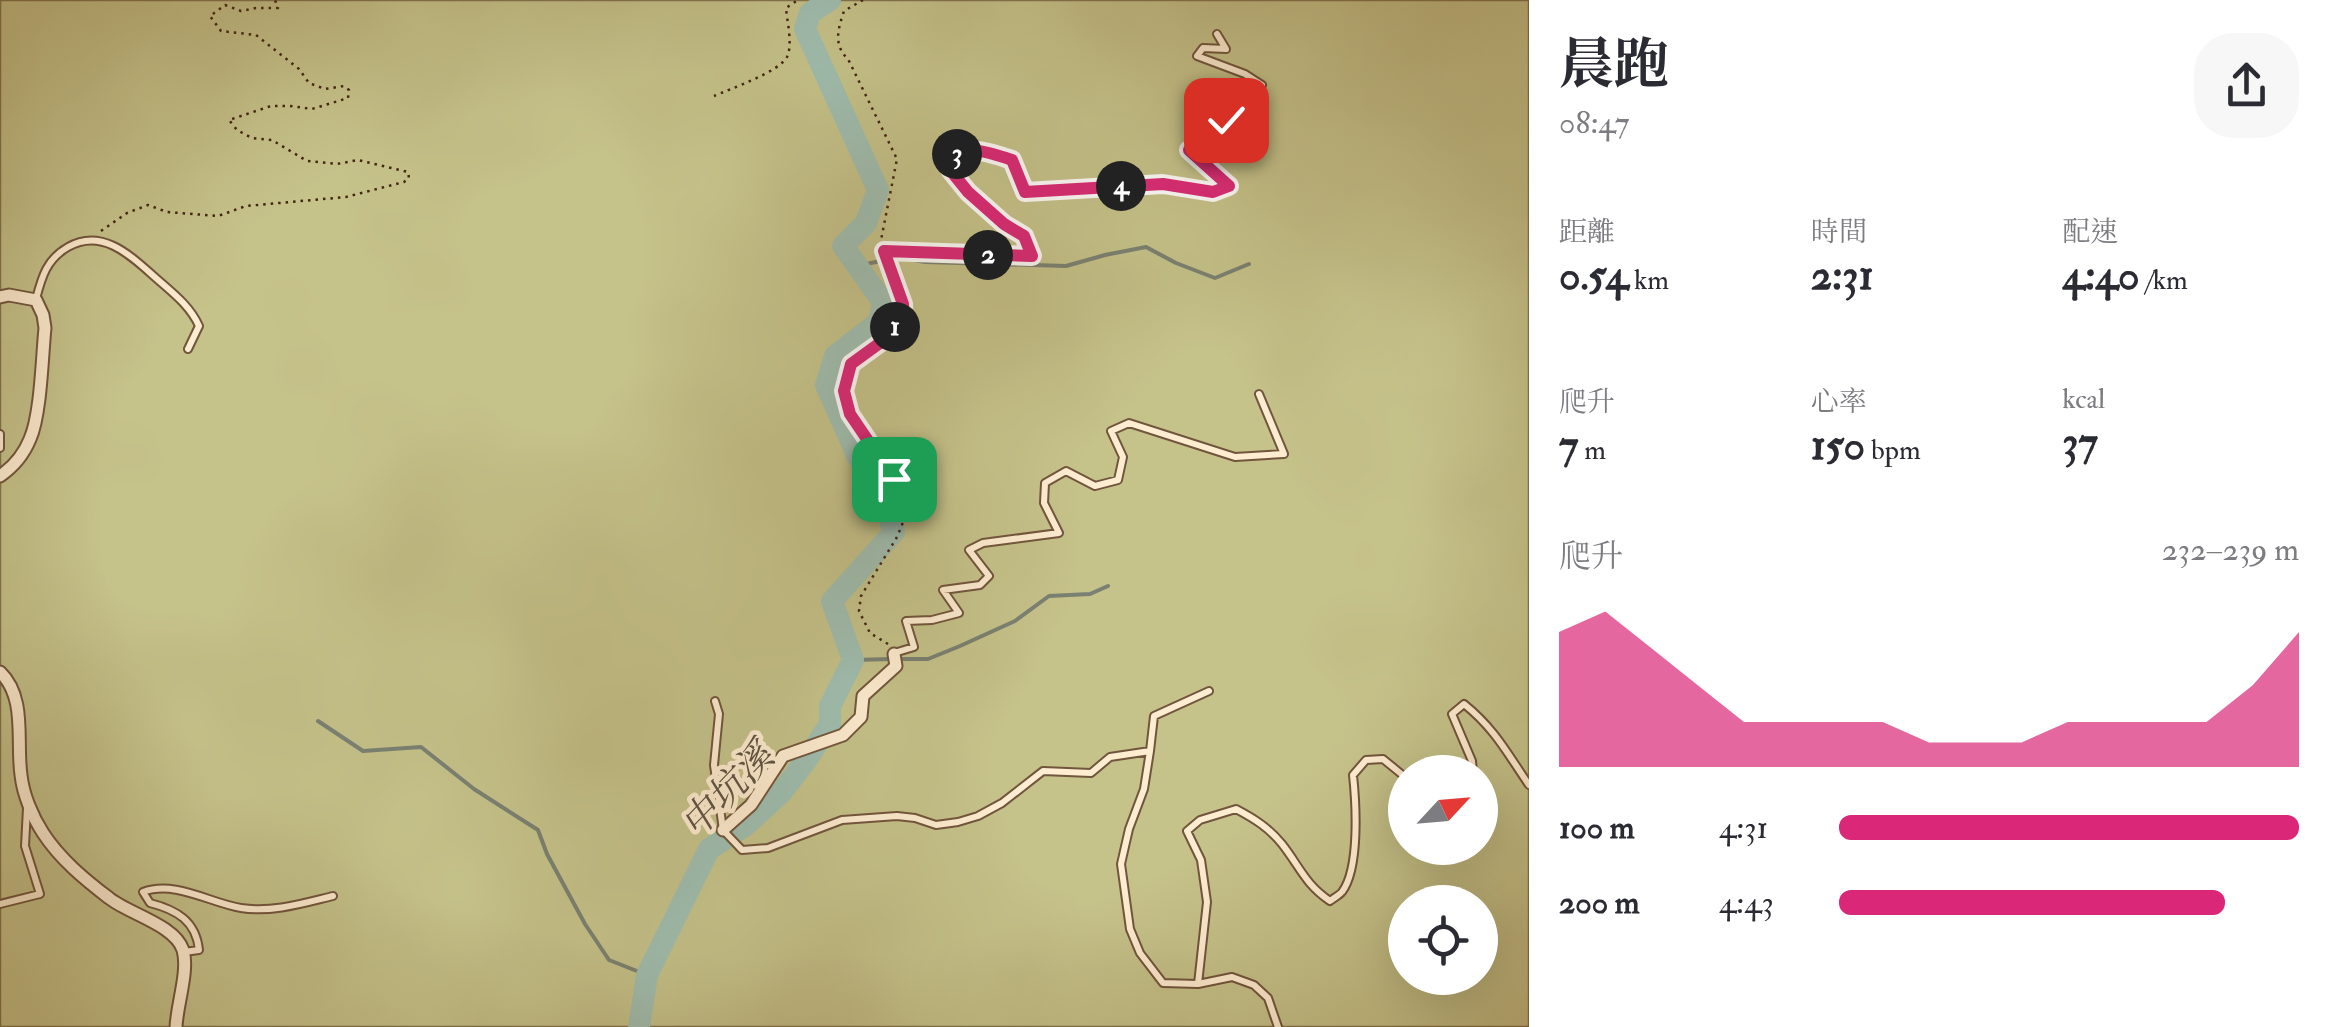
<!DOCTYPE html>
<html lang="zh-TW">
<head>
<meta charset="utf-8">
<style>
  :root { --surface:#fff; --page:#f7f7f7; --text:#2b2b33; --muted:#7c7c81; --accent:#db2777 }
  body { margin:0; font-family:"IM FELL Double Pica","Noto Serif TC",serif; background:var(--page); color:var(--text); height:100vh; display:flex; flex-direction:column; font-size:38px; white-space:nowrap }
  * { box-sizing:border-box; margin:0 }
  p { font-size:32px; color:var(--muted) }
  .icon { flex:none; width:55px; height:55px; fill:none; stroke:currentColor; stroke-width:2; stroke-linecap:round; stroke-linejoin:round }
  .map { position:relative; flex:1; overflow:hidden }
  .side { display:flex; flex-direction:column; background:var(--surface); width:800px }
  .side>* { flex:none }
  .needle { width:65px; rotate:64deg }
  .buttons { position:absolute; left:1388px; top:755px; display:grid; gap:20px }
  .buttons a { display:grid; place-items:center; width:110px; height:110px; border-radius:50%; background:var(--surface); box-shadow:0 10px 40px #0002; font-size:50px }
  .pin { position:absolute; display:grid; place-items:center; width:85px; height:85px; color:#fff; margin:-42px; border-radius:20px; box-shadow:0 5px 15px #0006 }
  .km { position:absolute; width:50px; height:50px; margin:-25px; border-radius:50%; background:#222; color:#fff; font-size:28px; line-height:50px; text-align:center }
  .round { display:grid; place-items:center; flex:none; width:105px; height:105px; border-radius:40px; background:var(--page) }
  .head { display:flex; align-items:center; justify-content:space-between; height:170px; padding:0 30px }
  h1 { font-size:55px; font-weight:700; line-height:75px }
  .metrics { display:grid; grid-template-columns:repeat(3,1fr); gap:15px; height:170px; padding:10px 30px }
  .metrics div { display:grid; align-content:center }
  .metrics b { font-size:42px; font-weight:700 }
  .metrics small { font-size:28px; font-weight:400 }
  .metrics p { font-size:28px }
  .chart { height:280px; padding:20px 30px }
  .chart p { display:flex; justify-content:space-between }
  .chart svg { width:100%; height:180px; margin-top:10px; fill:var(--accent); opacity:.7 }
  ul { padding:0 30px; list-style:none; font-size:32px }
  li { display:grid; grid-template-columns:160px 120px 1fr; align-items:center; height:75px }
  li i { height:25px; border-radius:12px; background:var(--accent) }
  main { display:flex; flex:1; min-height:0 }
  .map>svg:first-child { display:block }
  .green { fill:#c5c28a; stroke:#84744f; stroke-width:2.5; fill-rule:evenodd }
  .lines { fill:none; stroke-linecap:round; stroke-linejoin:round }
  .stream { stroke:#7a8172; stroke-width:4 }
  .river { stroke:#9fbeb0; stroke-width:22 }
  .service-casing { stroke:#72553d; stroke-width:10 }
  .minor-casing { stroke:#72553d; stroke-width:15 }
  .path { stroke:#432514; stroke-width:2.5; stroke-dasharray:2.5 5; stroke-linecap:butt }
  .service { stroke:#feedd1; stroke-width:6 }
  .minor { stroke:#feedd1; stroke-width:11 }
  .route-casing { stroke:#fff; stroke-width:20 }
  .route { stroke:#db2777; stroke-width:12 }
  .labels { text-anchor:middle; stroke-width:9; stroke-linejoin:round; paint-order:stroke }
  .water-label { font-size:38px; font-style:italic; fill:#5f5343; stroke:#feedd1 }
</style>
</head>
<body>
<main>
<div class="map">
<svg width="1529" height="1027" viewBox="0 0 1529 1027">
  <rect width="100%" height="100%" fill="#fde4b8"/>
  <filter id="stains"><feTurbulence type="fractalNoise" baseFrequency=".002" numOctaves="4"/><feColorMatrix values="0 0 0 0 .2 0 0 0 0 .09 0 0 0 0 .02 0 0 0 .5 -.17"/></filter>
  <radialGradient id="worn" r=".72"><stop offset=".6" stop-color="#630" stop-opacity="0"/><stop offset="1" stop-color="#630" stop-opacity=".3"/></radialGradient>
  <path class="green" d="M0,0H1529V1027H0ZM1405,772H1480V848H1405ZM1405,902H1480V978H1405Z"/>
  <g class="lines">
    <path class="stream" d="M857,266L899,257L925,262L1066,266L1105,255L1146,247L1176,263L1215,278L1249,264
      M900,659H928L960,646L1015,621L1049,596L1090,594L1108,586
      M853,660L891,659
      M318,721L363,751L421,747L474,789L538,830L547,854L585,924L609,960L647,975"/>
    <path class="river" d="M639,1027L647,975L709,849L746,825L781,793L807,759L830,724V706L853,660L832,601L894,532L882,495L857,455L826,385L835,356L879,322L883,302L843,246L866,223L878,190L805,29L810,13L830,0"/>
    <g class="service-casing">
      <path id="service" d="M885,251L1032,256L1024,236L1004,224L968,192L951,171L947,158C972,146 986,151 1012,160L1025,192L1163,184L1213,192L1229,186L1189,150C1209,149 1238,152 1256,147C1244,131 1228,122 1217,105L1230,95L1255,100L1262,85L1245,74L1197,56L1203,48L1226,49L1217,34
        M36,299C42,276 47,259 68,247C103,227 132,257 157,279C174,294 190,306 199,326L188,349
        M0,434V448
        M894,653L914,647L906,621L932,620L959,613L943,590L980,585L989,576L969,550L983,543L1059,533L1044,503L1045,483L1066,471L1095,486L1118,480L1123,457L1111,431L1129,423L1235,457L1284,454L1259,394
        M715,701L719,714L714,765L723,830L742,850L768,848L842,820L897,816L915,818L936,825L958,822L978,816L1002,803L1043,771L1091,773L1110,757L1150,751L1144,789L1129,829L1121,864L1130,929L1140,953L1163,983L1198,984L1232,977L1254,985L1268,998L1278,1027
        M1150,751L1154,716L1209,691
        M1473,772L1472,761L1452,714L1464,704C1495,729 1507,753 1529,785
        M1436,848V849L1452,848
        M0,904L40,894L25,846L27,808
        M184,952L199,950C196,921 177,910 150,903L143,892C175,880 210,903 241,908C272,913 304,903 333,896
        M1198,984L1207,902L1201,860L1187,831L1200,820L1236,809C1255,819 1269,828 1282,844C1300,867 1305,884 1330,901C1331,900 1342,893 1342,892C1360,868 1356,803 1353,775L1366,760L1383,759L1405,777"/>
    </g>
    <g class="minor-casing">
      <path id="minor" d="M884,251L887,266
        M0,297L9,295L36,300L43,315L45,328C42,357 41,414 30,439C24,454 13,467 0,476
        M0,672C27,698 16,741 21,775C23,794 32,816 43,833C60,859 84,879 109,898C129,914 175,925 183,950C189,971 177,1004 176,1027
        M723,830L751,805L783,756L843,735L861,717L863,696L896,666L894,654"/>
    </g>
    <path class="path" d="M863,0L844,11C838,29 833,45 848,59L897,159L881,240
      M714,96C730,89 779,72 787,57C793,44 787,21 786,8L798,0
      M101,231L127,213L148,205L167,212L218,216L246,206L346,197L404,182L409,178L408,172L358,160L337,164L307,161L272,140L252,138L237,130L229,120L271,106H290L312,109L348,98L349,90L344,86L325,89L309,83L299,69L256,35L221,31L210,16L225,5L241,11L256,8H278L275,0
      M888,644L870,633L859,611L861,596L897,537L904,520L905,502L894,479L850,414L844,391L851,364L884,340L904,319L903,304L892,276"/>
    <use href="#service" class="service"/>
    <use href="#minor" class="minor"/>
  </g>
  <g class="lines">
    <g class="route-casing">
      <path id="route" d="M894,479L850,414L844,391L851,364L884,340L904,319L903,304L884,251L1032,256L1024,236L1004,224L968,192L951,171L947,158C972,146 986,151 1012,160L1025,192L1163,184L1213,192L1229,186L1189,150L1220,148L1244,150L1256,147L1246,134L1226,120"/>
    </g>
    <use href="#route" class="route"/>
  </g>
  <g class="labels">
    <g class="water-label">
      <text transform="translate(727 790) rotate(-46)" y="13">中坑溪</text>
    </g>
  </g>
  <rect width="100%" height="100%" filter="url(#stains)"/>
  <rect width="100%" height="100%" fill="url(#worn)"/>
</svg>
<div class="buttons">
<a><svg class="needle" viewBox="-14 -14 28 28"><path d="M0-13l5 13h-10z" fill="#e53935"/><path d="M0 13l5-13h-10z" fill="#7c7c81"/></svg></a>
<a><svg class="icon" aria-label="locate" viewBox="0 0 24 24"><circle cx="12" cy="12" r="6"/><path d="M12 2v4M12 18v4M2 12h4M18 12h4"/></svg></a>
</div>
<div class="pin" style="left:894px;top:479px;background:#1e9e55"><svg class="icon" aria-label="arrive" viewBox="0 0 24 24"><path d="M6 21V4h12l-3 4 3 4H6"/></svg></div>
<div class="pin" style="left:1226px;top:120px;background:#d93025"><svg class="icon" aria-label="check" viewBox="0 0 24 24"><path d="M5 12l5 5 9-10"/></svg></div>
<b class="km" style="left:895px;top:327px">1</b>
<b class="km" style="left:988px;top:255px">2</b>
<b class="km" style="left:957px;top:154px">3</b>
<b class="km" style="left:1121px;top:186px">4</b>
</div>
<section class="side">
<div class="head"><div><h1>晨跑</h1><p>08:47</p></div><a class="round"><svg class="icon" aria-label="share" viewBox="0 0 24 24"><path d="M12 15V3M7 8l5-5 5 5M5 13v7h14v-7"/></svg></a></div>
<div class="metrics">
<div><p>距離</p><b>0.54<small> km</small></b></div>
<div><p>時間</p><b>2:31</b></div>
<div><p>配速</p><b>4:40<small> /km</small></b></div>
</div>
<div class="metrics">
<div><p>爬升</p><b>7<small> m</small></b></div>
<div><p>心率</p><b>150<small> bpm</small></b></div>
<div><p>kcal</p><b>37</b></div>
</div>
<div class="chart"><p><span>爬升</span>232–239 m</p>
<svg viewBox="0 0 160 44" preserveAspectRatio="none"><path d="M0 44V11L10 6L20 15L30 24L40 33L50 33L60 33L70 33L80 38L90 38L100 38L110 33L120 33L130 33L140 33L150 24L160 11V44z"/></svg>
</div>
<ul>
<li><b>100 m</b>4:31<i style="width:100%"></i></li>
<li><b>200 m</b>4:43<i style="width:84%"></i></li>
</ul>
</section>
</main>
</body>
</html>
